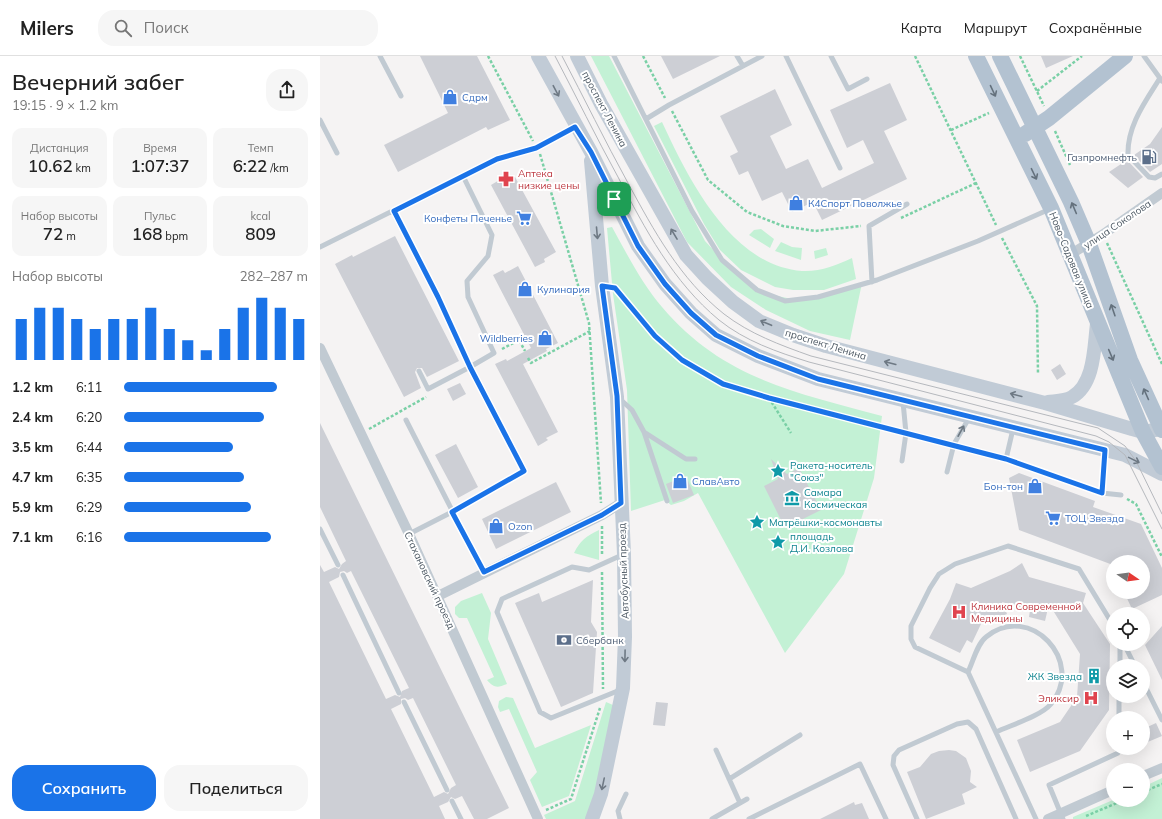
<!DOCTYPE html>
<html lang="ru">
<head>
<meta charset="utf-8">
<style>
  :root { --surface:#fff; --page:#f6f6f6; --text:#222; --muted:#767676; --line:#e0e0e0; --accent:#1a73e8 }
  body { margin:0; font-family:Mulish,sans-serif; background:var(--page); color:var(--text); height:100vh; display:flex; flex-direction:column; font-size:15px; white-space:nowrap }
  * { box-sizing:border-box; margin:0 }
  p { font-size:13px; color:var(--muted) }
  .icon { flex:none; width:22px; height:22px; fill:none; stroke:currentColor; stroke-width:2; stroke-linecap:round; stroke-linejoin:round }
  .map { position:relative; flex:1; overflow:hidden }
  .side { display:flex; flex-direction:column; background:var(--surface); width:320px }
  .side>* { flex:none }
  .needle { width:26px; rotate:103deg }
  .controls { position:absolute; left:786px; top:499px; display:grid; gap:8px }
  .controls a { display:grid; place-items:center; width:44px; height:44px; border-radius:50%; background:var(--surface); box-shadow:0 4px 16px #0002; font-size:20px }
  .pin { position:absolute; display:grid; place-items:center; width:34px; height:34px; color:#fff; margin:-17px; border-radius:8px; box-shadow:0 2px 6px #0006 }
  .round { display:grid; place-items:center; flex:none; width:42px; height:42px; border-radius:16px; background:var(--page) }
  .summary { display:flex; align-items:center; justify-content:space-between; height:68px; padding:0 12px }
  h1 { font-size:22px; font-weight:600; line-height:30px }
  .metrics { display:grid; grid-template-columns:repeat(3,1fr); gap:6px; height:68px; padding:4px 12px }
  .metrics div { display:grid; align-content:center; border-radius:10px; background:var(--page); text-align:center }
  .metrics b { font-size:17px; font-weight:600 }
  .metrics small { font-size:11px; font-weight:400 }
  .metrics p { font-size:11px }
  .chart { height:112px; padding:8px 12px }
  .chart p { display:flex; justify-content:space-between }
  .chart svg { width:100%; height:72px; margin-top:4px; stroke:var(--accent); stroke-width:6 }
  .action { display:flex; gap:8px; margin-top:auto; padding:8px 12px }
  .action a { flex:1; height:46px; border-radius:16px; background:var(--accent); color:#fff; font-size:16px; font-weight:600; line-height:46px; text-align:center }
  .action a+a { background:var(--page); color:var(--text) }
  ul { padding:0 12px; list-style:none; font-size:13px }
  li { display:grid; grid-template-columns:64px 48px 1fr; align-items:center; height:30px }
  li i { height:10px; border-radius:5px; background:var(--accent) }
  header { display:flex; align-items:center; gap:24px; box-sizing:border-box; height:56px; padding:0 20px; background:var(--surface); border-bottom:1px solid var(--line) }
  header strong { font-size:19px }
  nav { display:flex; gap:22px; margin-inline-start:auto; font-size:14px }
  .search { width:280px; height:36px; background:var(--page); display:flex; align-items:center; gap:10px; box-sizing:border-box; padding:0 14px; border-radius:16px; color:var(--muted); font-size:15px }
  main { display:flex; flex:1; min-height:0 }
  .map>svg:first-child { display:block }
  .green { fill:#c3f1d5 }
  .building { fill:#cdcfd5; fill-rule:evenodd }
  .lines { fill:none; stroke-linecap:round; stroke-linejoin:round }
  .path { stroke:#7ad0a6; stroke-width:2.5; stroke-dasharray:3 2; stroke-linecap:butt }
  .lane { stroke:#c1cad2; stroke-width:5 }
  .street { stroke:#c1cad2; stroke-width:10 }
  .secondary { stroke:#c1cbd6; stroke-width:14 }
  .primary { stroke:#b3c2d1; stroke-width:16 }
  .tram { stroke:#b5b8bd; stroke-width:1 }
  .oneway { stroke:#6e7984 }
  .oneway2 { stroke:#64717d }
  .oneway3 { stroke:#6e7983 }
  .route-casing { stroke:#fff; stroke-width:8 }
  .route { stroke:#1a73e8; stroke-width:5 }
  .labels { text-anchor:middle; stroke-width:4; stroke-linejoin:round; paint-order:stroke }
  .shop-label { font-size:10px; fill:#366cbe; stroke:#fff; text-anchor:start }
  .street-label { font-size:10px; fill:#4a5661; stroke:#fff }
  .service-label { font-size:10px; fill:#4e5e75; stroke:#fff; text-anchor:end }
  .health-label { font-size:10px; fill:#be3a42; stroke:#fff; text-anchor:start }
  .culture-label { font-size:10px; fill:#0d838f; stroke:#fff; text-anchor:start }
</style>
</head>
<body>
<header>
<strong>Milers</strong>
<div class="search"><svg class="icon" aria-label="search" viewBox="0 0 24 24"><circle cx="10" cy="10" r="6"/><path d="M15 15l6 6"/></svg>Поиск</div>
<nav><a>Карта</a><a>Маршрут</a><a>Сохранённые</a></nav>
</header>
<main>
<section class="side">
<div class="summary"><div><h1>Вечерний забег</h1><p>19:15 · 9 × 1.2 km</p></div><a class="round"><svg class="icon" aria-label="share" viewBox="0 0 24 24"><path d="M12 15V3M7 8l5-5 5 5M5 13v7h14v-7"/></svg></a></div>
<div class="metrics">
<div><p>Дистанция</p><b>10.62<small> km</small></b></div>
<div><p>Время</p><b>1:07:37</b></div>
<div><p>Темп</p><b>6:22<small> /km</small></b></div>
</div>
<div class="metrics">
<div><p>Набор высоты</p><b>72<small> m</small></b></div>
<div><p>Пульс</p><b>168<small> bpm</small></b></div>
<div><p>kcal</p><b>809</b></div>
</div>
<div class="chart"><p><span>Набор высоты</span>282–287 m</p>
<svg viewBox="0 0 160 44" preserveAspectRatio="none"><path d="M5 44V19M15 44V12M25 44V12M35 44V19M45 44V25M55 44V19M65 44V19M75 44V12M85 44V25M95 44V32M105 44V38M115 44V25M125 44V12M135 44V6M145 44V12M155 44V19"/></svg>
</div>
<ul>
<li><b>1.2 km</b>6:11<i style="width:83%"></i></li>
<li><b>2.4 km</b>6:20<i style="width:76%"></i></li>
<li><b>3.5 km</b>6:44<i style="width:59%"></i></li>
<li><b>4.7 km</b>6:35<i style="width:65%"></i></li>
<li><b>5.9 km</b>6:29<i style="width:69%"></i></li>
<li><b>7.1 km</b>6:16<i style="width:80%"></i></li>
</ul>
<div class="action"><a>Сохранить</a><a>Поделиться</a></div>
</section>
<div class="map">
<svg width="842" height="763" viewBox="0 0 842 763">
  <rect width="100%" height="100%" fill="#f5f3f3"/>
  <path class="green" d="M271,0H289L385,185L412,214L447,238L472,243L496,242L542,227L530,284L490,275L446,254L411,231L367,186Z
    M342,66C368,122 411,210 482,215C500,216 517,209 532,202L536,223L504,234H473L455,231L421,214L400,194L384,168L334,70Z
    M292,171C307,198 322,228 342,251C403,323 475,336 562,360L554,422L524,518L465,597L378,437L364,445L351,449L345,444L311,455L307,334L293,238L287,172Z
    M441,173L454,183L450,192L429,179L434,174Z
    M461,186L472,191L482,192L481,204L455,195Z
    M506,192L508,199L495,203L494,195Z
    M279,474V504L254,497C260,485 266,480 279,474Z
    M162,537L171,557L168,583L187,628C177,632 174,632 167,624L174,621L147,562H139L135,558V551L141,545Z
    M186,641L193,642L215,692L271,669L249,740L222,751L210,724L217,716L189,653L180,656L178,651L179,645Z
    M286,646L293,649L298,656L268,763H226L224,759L255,745Z
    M842,722V763H753V761L793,744H823V731Z"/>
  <path class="building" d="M100,0H157L190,64L168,74L166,71L78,116L64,89L128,57Z
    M341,0H400L353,23Z
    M721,0H753L726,12Z
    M570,27L587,64L564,75L587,123L502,164L493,146L472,156L462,136L442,145L428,115L419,119L410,100L418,96L400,60L455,33L472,69L450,80L466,113L488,103L502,132L554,107L543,84L527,92L510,54Z
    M842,71V108L830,116L814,99L830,88Z
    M807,104L823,121L808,132L789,116Z
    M195,121L236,196L224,203L225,206L215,211L171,129L181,123L183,127Z
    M75,180L139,305L107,321L102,312H97L95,316L101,332L84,341L15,208L32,199L33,201Z
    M198,210L238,287L226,293L227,295L203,308L238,376L226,382L228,384L218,390L175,308L186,303L187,305L211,292L173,219L183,214L185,217Z
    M740,308L746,318L737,324L731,314Z
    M140,327L146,338L133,345L127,333Z
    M0,367L189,752L167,763H154L142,740L135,743L131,741L128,746L119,750L125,763H0V509L4,516L15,511L19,513L22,508L26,505L0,451ZM24,515L27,517L31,515L89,632L82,635L80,641L75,639L66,643L9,526L19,521L20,516ZM85,642L88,644L93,642L136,729L131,732L128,738L124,736L114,741L71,653L81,648V643Z
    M136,388L158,431L138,442L115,399Z
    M451,403L467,418L479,412L501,454L465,472L444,430L458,423Z
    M699,417L775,445L773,451L821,468L842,512V539L812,553L804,536H823V506H793V509L699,474L689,422Z
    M366,420L374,439L353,447L346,428Z
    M236,426L251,456L176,493L162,463Z
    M702,507L709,521L766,537L763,547L790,588L789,654L760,695L710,716L697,684L740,666L757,641L760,598L729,548L725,565L709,561L711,548L702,552L682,546L687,558L661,568L652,587L647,584L640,597L609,582L630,543L636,527L651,532L690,515Z
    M273,524L271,566L277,576L273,637L241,651L195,547L219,537L222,546Z
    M842,570V624L825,589Z
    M336,646L348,647L345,670L333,669Z
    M836,667L842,680L823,688V673Z
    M629,694L636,695L646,702L651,715L650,726L657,731L642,738L645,748L606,763L587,716L600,711L611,698L619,695Z
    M534,746L535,749L542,747L549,763H500Z"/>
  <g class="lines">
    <path class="path" d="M168,0L213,85
      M323,0L345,42
      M595,0L676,169
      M700,0L724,50
      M717,35L762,0
      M352,55L388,124L427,156L463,170L495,175L541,170
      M631,74L669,57
      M735,75L750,109
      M220,98L269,267L281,447
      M581,162L656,127
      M682,182L717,250L718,318
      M787,187L842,308
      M296,233L335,280L362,304L403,328L579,375
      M260,236L270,234
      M182,293L199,284L205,295
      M208,302L211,307L270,275
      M449,342L471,377
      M49,373L106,341
      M593,379L625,387
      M642,391L679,401
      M807,443L816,448L842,501
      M282,470V499
      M282,516L283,633
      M823,736L842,728
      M226,754L251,743L280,652
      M766,760L804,744"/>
    <path class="lane" d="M60,0L81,40
      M294,0L372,155L402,204L437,234L465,245L498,241L557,224L658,185L730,153
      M417,0L423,10
      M466,0L520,112
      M511,0L528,33L547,23
      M824,0L842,25
      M840,22C825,46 807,70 808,99L829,121L835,122L842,118
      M326,63L349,49L442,0
      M0,64L17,97
      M73,155L118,241L150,311L108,333L99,315
      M0,191L177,103L216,92L255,71
      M552,226L549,170L587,148
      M301,344L312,354L324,376L366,403H375
      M86,364L164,517
      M693,373L686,403L782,437
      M324,376L347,445
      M785,396L782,437L801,439
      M582,405L586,377L583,346
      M627,416L634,388L649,362
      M0,473L18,509
      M89,478L132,456L204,415L150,311L174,297L148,241L147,225L168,200L172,179L143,120
      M23,519L79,637
      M804,588L815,610
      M800,610V588
      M648,616C653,606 657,588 666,581C710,545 766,606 731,648C721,660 691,669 676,676
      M823,626L842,664
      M300,634L231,662L220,656L177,556L182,543L252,511L269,514L302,499
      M84,646L127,734
      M799,662V640
      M396,694L420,747
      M409,723L480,679
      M132,745L141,763
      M300,763L298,755L306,738
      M392,763L427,743
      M429,763L540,708L566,763
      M597,763L573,709L574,700L579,694L637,668L648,666L656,673L696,763
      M716,763L648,616L595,591L591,583V570L610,532L619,518L635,508L688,490L759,513L793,569
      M743,763L729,729L798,697V692"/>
    <path class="street" d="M751,198L782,179L842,137
      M0,292L89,478L218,763
      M118,540L282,459L301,447
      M823,720L842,712
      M728,763L793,734"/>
    <path class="secondary" d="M218,0L271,96L318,190L345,228L371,257L396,279L438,300L498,323L785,394L805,399L842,418
      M257,0L281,48L366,199L387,222L413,246L439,265L473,279L506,290L725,347L812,373L823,376L841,373
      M271,105L282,230L297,341L304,498L305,581L303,632L281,738L272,763
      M728,346C735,345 746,345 752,341C775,328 774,290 777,268"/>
    <path class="primary" d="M656,0L731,152L823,376L842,411
      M680,0L751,146L769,188L810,304L842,374
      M705,78L729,62L805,0"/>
    <path class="tram" d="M235,0C256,40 276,81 298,121C325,173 353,226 399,264C425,285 457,296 489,306L776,380L789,386L805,399L842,473
      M242,0C264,42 285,85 308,127C334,175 360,223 404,258C430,278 460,289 491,300L778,372L805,390L816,405L842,458"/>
  </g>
  <defs><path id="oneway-shaft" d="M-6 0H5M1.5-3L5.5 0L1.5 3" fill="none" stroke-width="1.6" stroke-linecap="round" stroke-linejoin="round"/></defs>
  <g class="oneway">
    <use href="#oneway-shaft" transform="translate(236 35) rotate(62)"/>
    <use href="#oneway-shaft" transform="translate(277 177) rotate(85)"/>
    <use href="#oneway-shaft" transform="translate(354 178) rotate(-121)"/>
    <use href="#oneway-shaft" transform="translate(446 267) rotate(-157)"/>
    <use href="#oneway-shaft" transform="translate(570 307) rotate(-165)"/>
    <use href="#oneway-shaft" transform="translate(696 339) rotate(-165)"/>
    <use href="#oneway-shaft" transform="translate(814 404) rotate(26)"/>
    <use href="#oneway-shaft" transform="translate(305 600) rotate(91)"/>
    <use href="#oneway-shaft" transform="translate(283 728) rotate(102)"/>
  </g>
  <g class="oneway2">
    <use href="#oneway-shaft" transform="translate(673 35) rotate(65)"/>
    <use href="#oneway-shaft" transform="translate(714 118) rotate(64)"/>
    <use href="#oneway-shaft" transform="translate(754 152) rotate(-113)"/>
    <use href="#oneway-shaft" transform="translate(793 254) rotate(-109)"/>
    <use href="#oneway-shaft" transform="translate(791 299) rotate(67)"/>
    <use href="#oneway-shaft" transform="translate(826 338) rotate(-114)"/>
  </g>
  <use class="oneway3" href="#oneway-shaft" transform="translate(641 375) rotate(-61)"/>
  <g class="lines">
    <g class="route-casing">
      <path id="route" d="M255,71L271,96L318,190L345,228L371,257L396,279L438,300L498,323L785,394L782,437L686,403L449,342L403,328L362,304L335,280L295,232L282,230L297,340L301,447L282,459L164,516L132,456L204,415L150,311L118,241L74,155L177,103L216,92Z"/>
    </g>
    <use href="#route" class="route"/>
  </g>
  <defs>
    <g id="shop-bare" transform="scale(1.2)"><path d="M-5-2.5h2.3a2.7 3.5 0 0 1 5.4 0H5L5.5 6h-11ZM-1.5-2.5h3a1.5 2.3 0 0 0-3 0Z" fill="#3f7fe0" stroke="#fff" stroke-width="2.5" paint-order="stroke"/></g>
    <g id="fuel-bare" transform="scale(1.2)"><path d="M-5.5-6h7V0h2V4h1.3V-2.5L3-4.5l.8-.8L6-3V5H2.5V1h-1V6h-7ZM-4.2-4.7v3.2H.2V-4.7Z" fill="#5c6f8a" stroke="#fff" stroke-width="2.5" paint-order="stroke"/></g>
    <g id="pharmacy-bare" transform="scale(1.2)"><path d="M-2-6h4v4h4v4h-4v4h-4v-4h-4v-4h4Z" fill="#e0444e" stroke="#fff" stroke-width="2.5" paint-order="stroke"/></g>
    <g id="supermarket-bare" transform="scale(1.2)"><path d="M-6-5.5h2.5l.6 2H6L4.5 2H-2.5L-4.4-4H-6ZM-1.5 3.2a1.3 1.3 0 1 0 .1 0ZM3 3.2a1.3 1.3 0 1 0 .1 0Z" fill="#3f7fe0" stroke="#fff" stroke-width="2.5" paint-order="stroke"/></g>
    <g id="sight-bare" transform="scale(1.2)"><path d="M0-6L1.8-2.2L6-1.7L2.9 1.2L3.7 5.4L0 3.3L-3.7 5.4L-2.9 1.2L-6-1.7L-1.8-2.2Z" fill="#0f9aa8" stroke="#fff" stroke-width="2.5" paint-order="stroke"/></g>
    <g id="museum-bare" transform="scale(1.2)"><path d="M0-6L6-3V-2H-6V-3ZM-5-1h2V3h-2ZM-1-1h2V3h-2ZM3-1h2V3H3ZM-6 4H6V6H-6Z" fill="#0f9aa8" stroke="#fff" stroke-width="2.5" paint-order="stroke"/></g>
    <g id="hospital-bare" transform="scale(1.2)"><path d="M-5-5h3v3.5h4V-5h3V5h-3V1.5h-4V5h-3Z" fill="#e0444e" stroke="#fff" stroke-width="2.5" paint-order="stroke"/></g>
    <g id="bank-bare" transform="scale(1.2)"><path d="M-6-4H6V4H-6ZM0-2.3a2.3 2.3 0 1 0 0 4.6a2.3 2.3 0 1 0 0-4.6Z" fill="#5c6f8a" stroke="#fff" stroke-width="2.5" paint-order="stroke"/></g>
    <g id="building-bare" transform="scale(1.2)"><path d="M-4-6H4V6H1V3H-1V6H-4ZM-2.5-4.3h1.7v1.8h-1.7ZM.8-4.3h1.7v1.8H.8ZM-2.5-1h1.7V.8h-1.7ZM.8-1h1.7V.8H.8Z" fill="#0f9aa8" stroke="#fff" stroke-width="2.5" paint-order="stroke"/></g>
  </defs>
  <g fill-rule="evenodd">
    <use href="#shop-bare" x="130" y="41"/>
    <use href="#fuel-bare" x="829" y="101"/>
    <use href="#pharmacy-bare" x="186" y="123"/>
    <use href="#shop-bare" x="476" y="147"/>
    <use href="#supermarket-bare" x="204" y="162"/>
    <use href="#shop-bare" x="205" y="233"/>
    <use href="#shop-bare" x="225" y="282"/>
    <use href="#sight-bare" x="458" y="415"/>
    <use href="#shop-bare" x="360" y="425"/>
    <use href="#shop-bare" x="715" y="430"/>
    <use href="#museum-bare" x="472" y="442"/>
    <use href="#supermarket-bare" x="733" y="462"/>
    <use href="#sight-bare" x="437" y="466"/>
    <use href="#shop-bare" x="176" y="470"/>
    <use href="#sight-bare" x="458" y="486"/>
    <use href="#hospital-bare" x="639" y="556"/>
    <use href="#bank-bare" x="244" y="584"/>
    <use href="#building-bare" x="774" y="620"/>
    <use href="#hospital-bare" x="771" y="642"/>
  </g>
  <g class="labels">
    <g class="shop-label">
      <text x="142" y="45">Сдрм</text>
      <text x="488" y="151">К4Спорт Поволжье</text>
      <text x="192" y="166" text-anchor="end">Конфеты Печенье</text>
      <text x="217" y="237">Кулинария</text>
      <text x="213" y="286" text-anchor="end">Wildberries</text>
      <text x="372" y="429">СлавАвто</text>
      <text x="703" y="434" text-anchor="end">Бон-тон</text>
      <text x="745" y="466">ТОЦ Звезда</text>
      <text x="188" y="474">Ozon</text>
    </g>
    <g class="street-label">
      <text transform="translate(285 53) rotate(62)" y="4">проспект Ленина</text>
      <text transform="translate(797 168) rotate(-34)" y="4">улица Соколова</text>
      <text transform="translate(752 204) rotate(68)" y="4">Ново-Садовая улица</text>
      <text transform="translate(506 288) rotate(17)" y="4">проспект Ленина</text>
      <text transform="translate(303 515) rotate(-92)" y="4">Автобусный проезд</text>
      <text transform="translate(110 524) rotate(65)" y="4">Стахановский проезд</text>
    </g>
    <g class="service-label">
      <text x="817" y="105">Газпромнефть</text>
      <text x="256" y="588" text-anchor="start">Сбербанк</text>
    </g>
    <g class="health-label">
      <text x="198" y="121">Аптека<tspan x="198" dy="12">низкие цены</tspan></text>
      <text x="651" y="554">Клиника Современной<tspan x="651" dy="12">Медицины</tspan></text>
      <text x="759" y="646" text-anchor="end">Эликсир</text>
    </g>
    <g class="culture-label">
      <text x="470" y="413">Ракета-носитель<tspan x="470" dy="12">"Союз"</tspan></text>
      <text x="484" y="440">Самара<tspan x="484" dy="12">Космическая</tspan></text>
      <text x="449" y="470">Матрёшки-космонавты</text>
      <text x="470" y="484">площадь<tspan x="470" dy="12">Д.И. Козлова</tspan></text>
      <text x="762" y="624" text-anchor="end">ЖК Звезда</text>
    </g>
  </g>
</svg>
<div class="controls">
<a><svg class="needle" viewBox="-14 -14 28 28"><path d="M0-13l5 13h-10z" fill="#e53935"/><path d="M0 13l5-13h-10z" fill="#767676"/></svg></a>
<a><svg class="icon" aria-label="locate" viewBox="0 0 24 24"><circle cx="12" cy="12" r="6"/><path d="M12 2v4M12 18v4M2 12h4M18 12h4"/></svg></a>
<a><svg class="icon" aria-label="layers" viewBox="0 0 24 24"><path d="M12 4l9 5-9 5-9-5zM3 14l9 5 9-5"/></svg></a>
<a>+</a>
<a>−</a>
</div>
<div class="pin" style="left:294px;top:143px;background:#1e9e55"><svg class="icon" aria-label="arrive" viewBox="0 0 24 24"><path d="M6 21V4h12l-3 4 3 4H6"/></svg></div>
</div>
</main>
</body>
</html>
